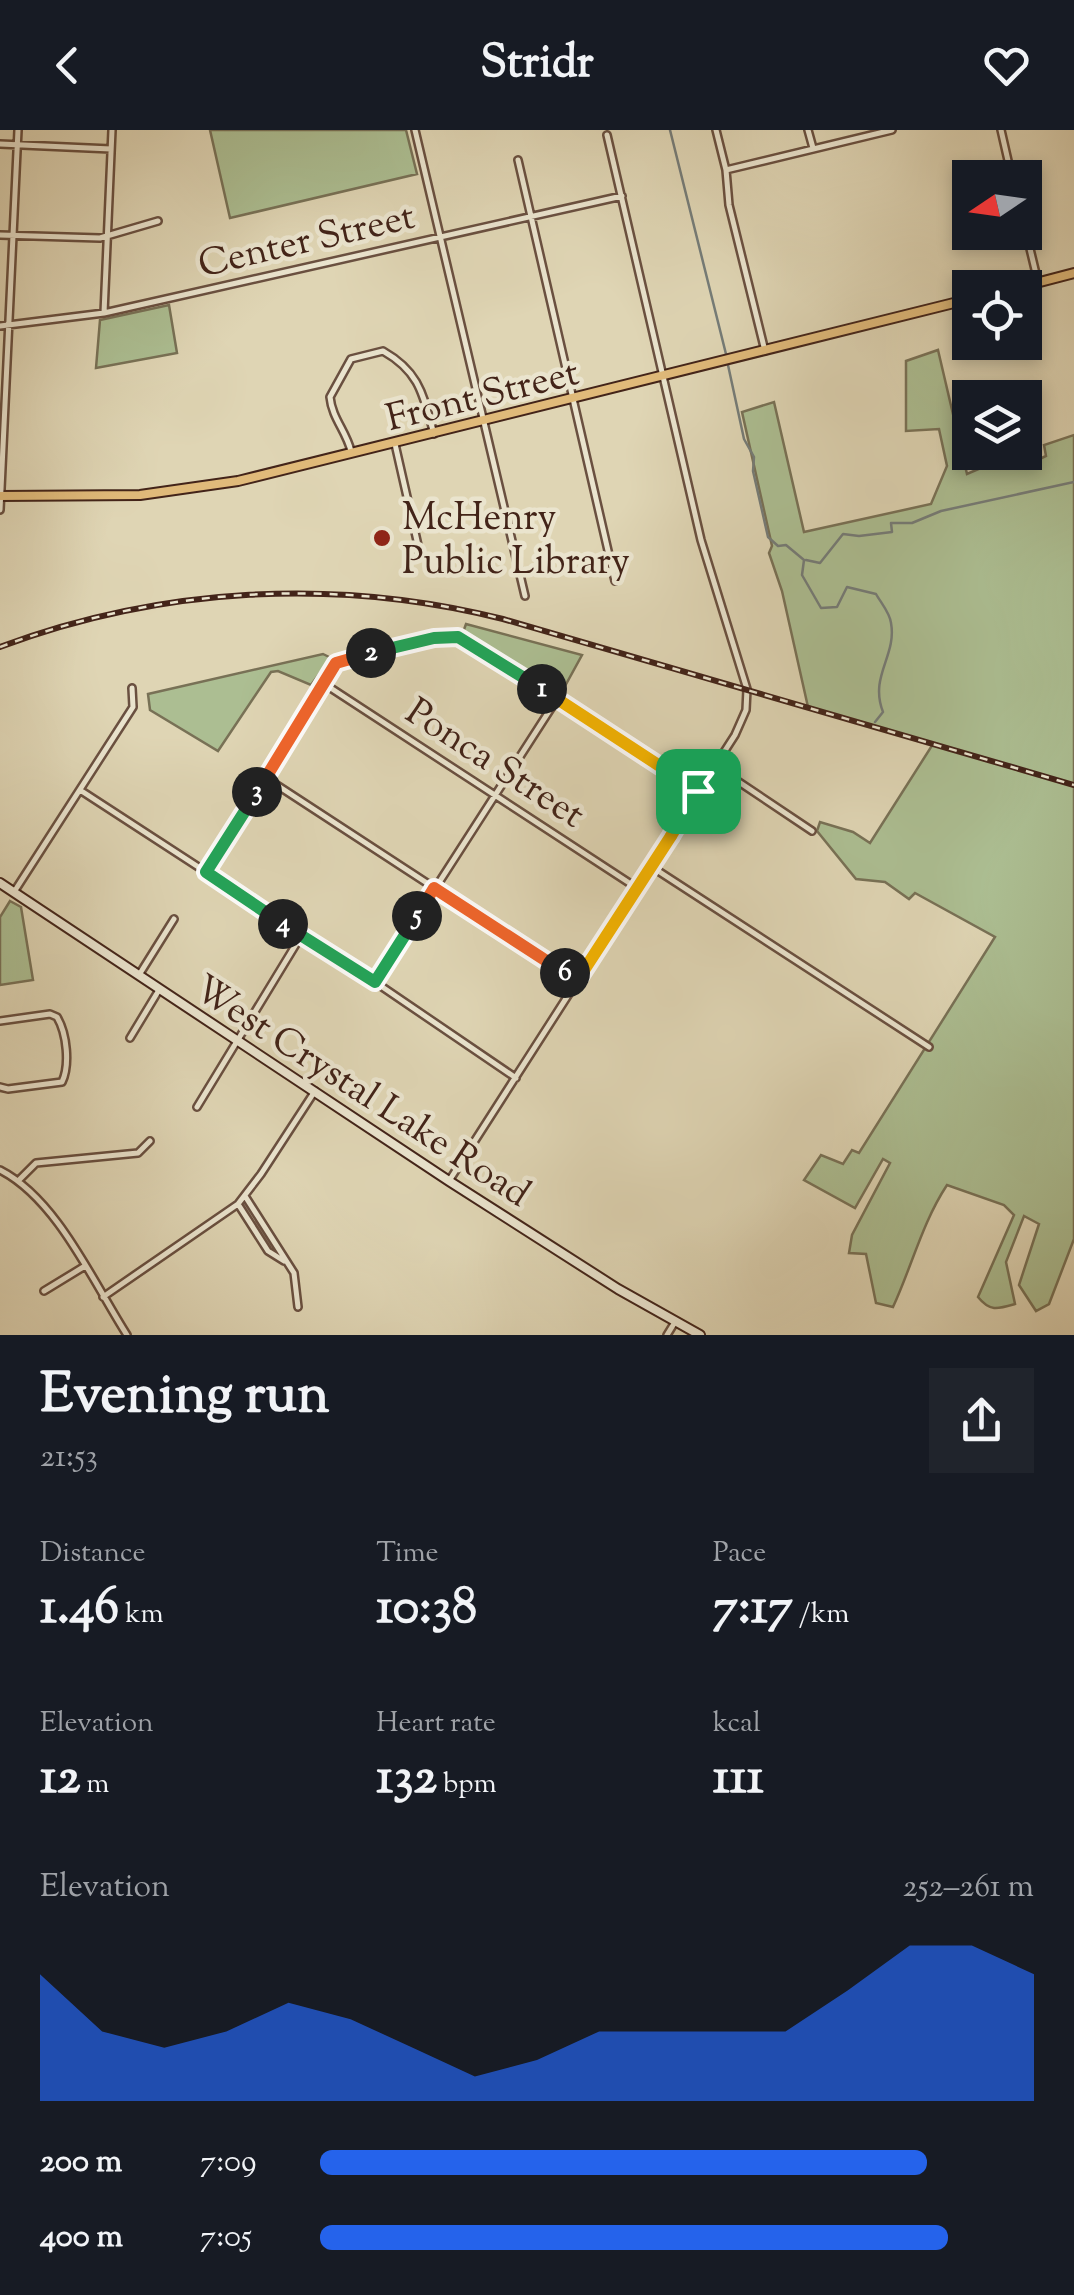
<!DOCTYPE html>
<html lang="en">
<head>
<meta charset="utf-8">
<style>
  :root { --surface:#171b24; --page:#20242c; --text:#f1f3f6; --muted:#9ea1a6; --accent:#2563eb }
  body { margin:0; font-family:"Sorts Mill Goudy",serif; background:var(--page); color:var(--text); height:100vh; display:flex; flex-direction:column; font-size:38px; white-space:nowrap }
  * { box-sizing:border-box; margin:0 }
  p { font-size:32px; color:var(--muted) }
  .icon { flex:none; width:55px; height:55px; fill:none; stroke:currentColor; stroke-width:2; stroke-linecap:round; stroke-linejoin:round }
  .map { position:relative; height:1205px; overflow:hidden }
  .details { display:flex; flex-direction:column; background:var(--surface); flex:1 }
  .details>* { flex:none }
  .needle { width:65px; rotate:257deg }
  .fabs { position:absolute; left:952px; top:30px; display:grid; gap:20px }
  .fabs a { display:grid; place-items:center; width:90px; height:90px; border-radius:0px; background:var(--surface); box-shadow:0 5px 15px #0003; font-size:50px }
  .pin { position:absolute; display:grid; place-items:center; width:85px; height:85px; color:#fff; margin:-42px; border-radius:20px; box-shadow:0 5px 15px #0006 }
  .km { position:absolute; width:50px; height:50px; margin:-25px; border-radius:50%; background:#222; color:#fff; font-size:28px; line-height:50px; text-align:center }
  .round { display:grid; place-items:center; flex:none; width:105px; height:105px; border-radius:0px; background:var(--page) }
  .summary { display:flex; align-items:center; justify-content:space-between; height:170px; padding:0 40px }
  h1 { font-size:55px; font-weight:800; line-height:75px }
  .figures { display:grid; grid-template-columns:repeat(3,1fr); gap:15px; height:170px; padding:10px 40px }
  .figures div { display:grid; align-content:center }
  .figures b { font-size:50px; font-weight:800 }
  .figures small { font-size:28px; font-weight:400 }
  .figures p { font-size:28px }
  .chart { height:280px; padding:20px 40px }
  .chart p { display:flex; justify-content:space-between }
  .chart svg { width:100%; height:180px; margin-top:10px; fill:var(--accent); opacity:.7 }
  ul { padding:0 40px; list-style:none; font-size:32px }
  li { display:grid; grid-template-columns:160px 120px 1fr; align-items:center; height:75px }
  li i { height:25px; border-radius:12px; background:var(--accent) }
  header { display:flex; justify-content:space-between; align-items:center; height:130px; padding:0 40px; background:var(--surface); font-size:45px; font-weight:800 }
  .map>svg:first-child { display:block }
  .green { fill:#acbe92; stroke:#787156; stroke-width:2.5 }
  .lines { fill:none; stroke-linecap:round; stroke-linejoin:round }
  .stream { stroke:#757c78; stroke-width:2.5 }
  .street-casing { stroke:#6a5040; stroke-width:10 }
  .secondary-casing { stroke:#432419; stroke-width:12 }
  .primary-casing { stroke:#432419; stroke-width:12 }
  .street { stroke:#eae4ce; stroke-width:5 }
  .secondary { stroke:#eae4ce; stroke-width:8 }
  .primary { stroke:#e0ba7a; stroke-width:8 }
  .rail-casing { stroke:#432419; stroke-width:6 }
  .rail { stroke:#eae4ce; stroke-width:2.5; stroke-dasharray:8; stroke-linecap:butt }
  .split-1-casing { stroke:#fff; stroke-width:20 }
  .split-2-casing { stroke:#fff; stroke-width:20 }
  .split-3-casing { stroke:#fff; stroke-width:20 }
  .split-4-casing { stroke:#fff; stroke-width:20 }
  .split-5-casing { stroke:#fff; stroke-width:20 }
  .split-6-casing { stroke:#fff; stroke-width:20 }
  .split-7-casing { stroke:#fff; stroke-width:20 }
  .split-8-casing { stroke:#fff; stroke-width:20 }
  .split-1 { stroke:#f5b400; stroke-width:12 }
  .split-2 { stroke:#22a559; stroke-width:12 }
  .split-3 { stroke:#f0652b; stroke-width:12 }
  .split-4 { stroke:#22a559; stroke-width:12 }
  .split-5 { stroke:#22a559; stroke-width:12 }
  .split-6 { stroke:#f0652b; stroke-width:12 }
  .split-7 { stroke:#f5b400; stroke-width:12 }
  .split-8 { stroke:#f5b400; stroke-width:12 }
  .poi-dot { fill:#8f2418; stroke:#eae4ce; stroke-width:4 }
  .labels { text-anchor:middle; stroke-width:9; stroke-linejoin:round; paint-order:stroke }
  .street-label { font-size:38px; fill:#432419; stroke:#eae4ce }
  .poi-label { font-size:38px; fill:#432419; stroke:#eae4ce; text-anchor:start }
</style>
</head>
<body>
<header><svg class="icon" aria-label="back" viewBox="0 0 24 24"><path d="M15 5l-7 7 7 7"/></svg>Stridr<svg class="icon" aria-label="heart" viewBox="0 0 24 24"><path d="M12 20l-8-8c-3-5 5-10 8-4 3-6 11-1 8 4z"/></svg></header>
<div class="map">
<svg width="1074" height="1205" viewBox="0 0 1074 1205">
  <rect width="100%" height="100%" fill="#dfd5b4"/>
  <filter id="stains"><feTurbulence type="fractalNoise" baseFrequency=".002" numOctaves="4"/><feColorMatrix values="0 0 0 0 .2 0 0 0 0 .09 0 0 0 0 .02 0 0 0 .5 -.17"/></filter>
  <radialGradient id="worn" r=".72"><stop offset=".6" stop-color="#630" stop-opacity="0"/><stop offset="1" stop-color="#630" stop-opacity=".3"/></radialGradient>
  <path class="green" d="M210,0H406L417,44L230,88Z
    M169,175L177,223L96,238L100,190Z
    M938,220L967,344L988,335L995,323H1010L1023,337L1046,326L1044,315L1074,305V1109L1049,1174L1036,1181L1019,1155L1039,1094L1024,1086L1006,1132L1015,1174C998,1179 990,1182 978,1167L1014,1085L1004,1075L947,1055C922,1093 912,1136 893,1177L876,1173L866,1124L849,1123L852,1105L890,1033L883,1029L855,1078L804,1050L821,1025L843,1034L852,1020L859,1023L995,807L915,763L909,769L885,752L856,749L817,701L820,692L853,702L870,713L933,614L808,577L782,461L769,423L772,416L742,282L774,272L804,402L931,374L947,336L939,299L906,301V231Z
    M466,494L582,525L559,567L462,505Z
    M323,524L331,528L311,555L278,541L271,542L218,621L150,580L148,564Z
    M10,771L21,777L33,850L0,855V787Z"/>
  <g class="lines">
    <path class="stream" d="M670,0L726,224
      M728,235L744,309L754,327L753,341L768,407L778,416L786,415L804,430L802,445L821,478L837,477L847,457L876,464C881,473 890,483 891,493C897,526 869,546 883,582L875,592
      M806,430L820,433L843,404L859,406L892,402L891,393H912L941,381L1074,352"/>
    <g class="street-casing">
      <path id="street" d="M415,0L525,466
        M716,0L726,40L729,75L765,221
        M808,0L813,18
        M1001,0L1012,48
        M0,14L111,19
        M518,30L615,451
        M726,40L892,0
        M1025,98L1038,152
        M0,105L100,108L158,91
        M104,183L112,0
        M0,196L104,183L622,66
        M395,314L420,424
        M351,321C346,301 332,288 330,267L351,229L383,221C420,242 423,265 434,304
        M0,380L18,0
        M323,553L637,758
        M715,636L812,701
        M266,648L577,851
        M80,660L375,852L516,948
        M652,737L929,917
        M206,742L337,533C372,521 437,498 472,513L698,661
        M14,762L133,577L132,558
        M139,845L174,789
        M375,852L557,569
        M0,891L50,884L57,887C67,904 70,935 62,952L8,959L0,957
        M130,908L159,860
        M197,977L301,806
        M0,1040C57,1069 93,1152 127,1205
        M19,1050L36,1033L138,1023L150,1011
        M449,1051L735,605L746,580L747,559L701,410L607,5
        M245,1066L294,1143L298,1177
        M238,1074L268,1121L284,1131
        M44,1161L85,1136
        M103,1167L238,1074L261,1044L315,961
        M667,1205L675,1192"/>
    </g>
    <g class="secondary-casing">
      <path id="secondary" d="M0,753L449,1051L618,1159L700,1205"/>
    </g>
    <g class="primary-casing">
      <path id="primary" d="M1017,158L1074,143
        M0,366L140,365L238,351L970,169"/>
    </g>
    <use href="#street" class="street"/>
    <use href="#secondary" class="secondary"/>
    <use href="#primary" class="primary"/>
    <g class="rail-casing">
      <path id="rail" d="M0,517C160,457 337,447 503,489L1074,655"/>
    </g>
    <use href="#rail" class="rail"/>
  </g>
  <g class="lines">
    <g class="split-1-casing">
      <path id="split-1" d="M542,559L698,661"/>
    </g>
    <g class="split-2-casing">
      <path id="split-2" d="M371,523L434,508L458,507L542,559"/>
    </g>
    <g class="split-3-casing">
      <path id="split-3" d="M257,662L336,533L371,523"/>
    </g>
    <g class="split-4-casing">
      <path id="split-4" d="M257,662L206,742L283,794"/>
    </g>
    <g class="split-5-casing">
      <path id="split-5" d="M283,794L375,852L417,786"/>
    </g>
    <g class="split-6-casing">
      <path id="split-6" d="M417,786L434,758L565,843"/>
    </g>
    <g class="split-7-casing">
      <path id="split-7" d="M565,843L577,851L671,706"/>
    </g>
    <g class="split-8-casing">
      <path id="split-8" d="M671,706L698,661"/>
    </g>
    <use href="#split-1" class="split-1"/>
    <use href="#split-2" class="split-2"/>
    <use href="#split-3" class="split-3"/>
    <use href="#split-4" class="split-4"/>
    <use href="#split-5" class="split-5"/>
    <use href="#split-6" class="split-6"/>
    <use href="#split-7" class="split-7"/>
    <use href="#split-8" class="split-8"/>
  </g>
  <circle class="poi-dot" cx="382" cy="408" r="10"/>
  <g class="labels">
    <g class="street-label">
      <text transform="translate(306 109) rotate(-13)" y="13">Center Street</text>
      <text transform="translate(482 264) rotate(-14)" y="13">Front Street</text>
      <text transform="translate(496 632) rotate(33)" y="13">Ponca Street</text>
      <text transform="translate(363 960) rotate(33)" y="13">West Crystal Lake Road</text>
    </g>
    <g class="poi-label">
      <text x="402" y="399">McHenry<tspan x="402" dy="44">Public Library</tspan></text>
    </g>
  </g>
  <rect width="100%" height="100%" filter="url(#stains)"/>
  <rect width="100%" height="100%" fill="url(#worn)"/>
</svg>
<div class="fabs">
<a><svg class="needle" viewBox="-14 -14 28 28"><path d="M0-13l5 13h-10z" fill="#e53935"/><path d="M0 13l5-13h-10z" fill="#9ea1a6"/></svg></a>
<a><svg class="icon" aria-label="locate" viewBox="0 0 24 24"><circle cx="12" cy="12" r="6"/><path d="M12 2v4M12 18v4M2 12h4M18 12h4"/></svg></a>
<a><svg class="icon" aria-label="layers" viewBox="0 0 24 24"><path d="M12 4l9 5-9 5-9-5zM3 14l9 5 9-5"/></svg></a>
</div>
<div class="pin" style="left:698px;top:661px;background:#1e9e55"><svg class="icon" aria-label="arrive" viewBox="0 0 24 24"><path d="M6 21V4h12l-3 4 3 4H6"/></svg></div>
<b class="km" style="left:542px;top:559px">1</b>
<b class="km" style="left:371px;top:523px">2</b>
<b class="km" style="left:257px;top:662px">3</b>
<b class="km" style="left:283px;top:794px">4</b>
<b class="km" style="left:417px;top:786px">5</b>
<b class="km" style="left:565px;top:843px">6</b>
</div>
<section class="details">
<div class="summary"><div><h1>Evening run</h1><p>21:53</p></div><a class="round"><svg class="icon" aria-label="share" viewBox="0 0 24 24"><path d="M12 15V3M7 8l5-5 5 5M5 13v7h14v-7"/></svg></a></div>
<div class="figures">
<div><p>Distance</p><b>1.46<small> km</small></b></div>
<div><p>Time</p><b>10:38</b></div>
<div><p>Pace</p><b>7:17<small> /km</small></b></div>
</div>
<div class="figures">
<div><p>Elevation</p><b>12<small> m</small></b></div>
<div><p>Heart rate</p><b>132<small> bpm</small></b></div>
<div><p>kcal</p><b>111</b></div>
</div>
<div class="chart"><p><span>Elevation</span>252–261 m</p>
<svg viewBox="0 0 160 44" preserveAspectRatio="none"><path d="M0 44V13L10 27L20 31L30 27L40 20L50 24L60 31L70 38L80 34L90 27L100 27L110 27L120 27L130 17L140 6L150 6L160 13V44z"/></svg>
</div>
<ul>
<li><b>200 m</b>7:09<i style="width:85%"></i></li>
<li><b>400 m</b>7:05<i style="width:88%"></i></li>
</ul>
</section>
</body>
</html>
